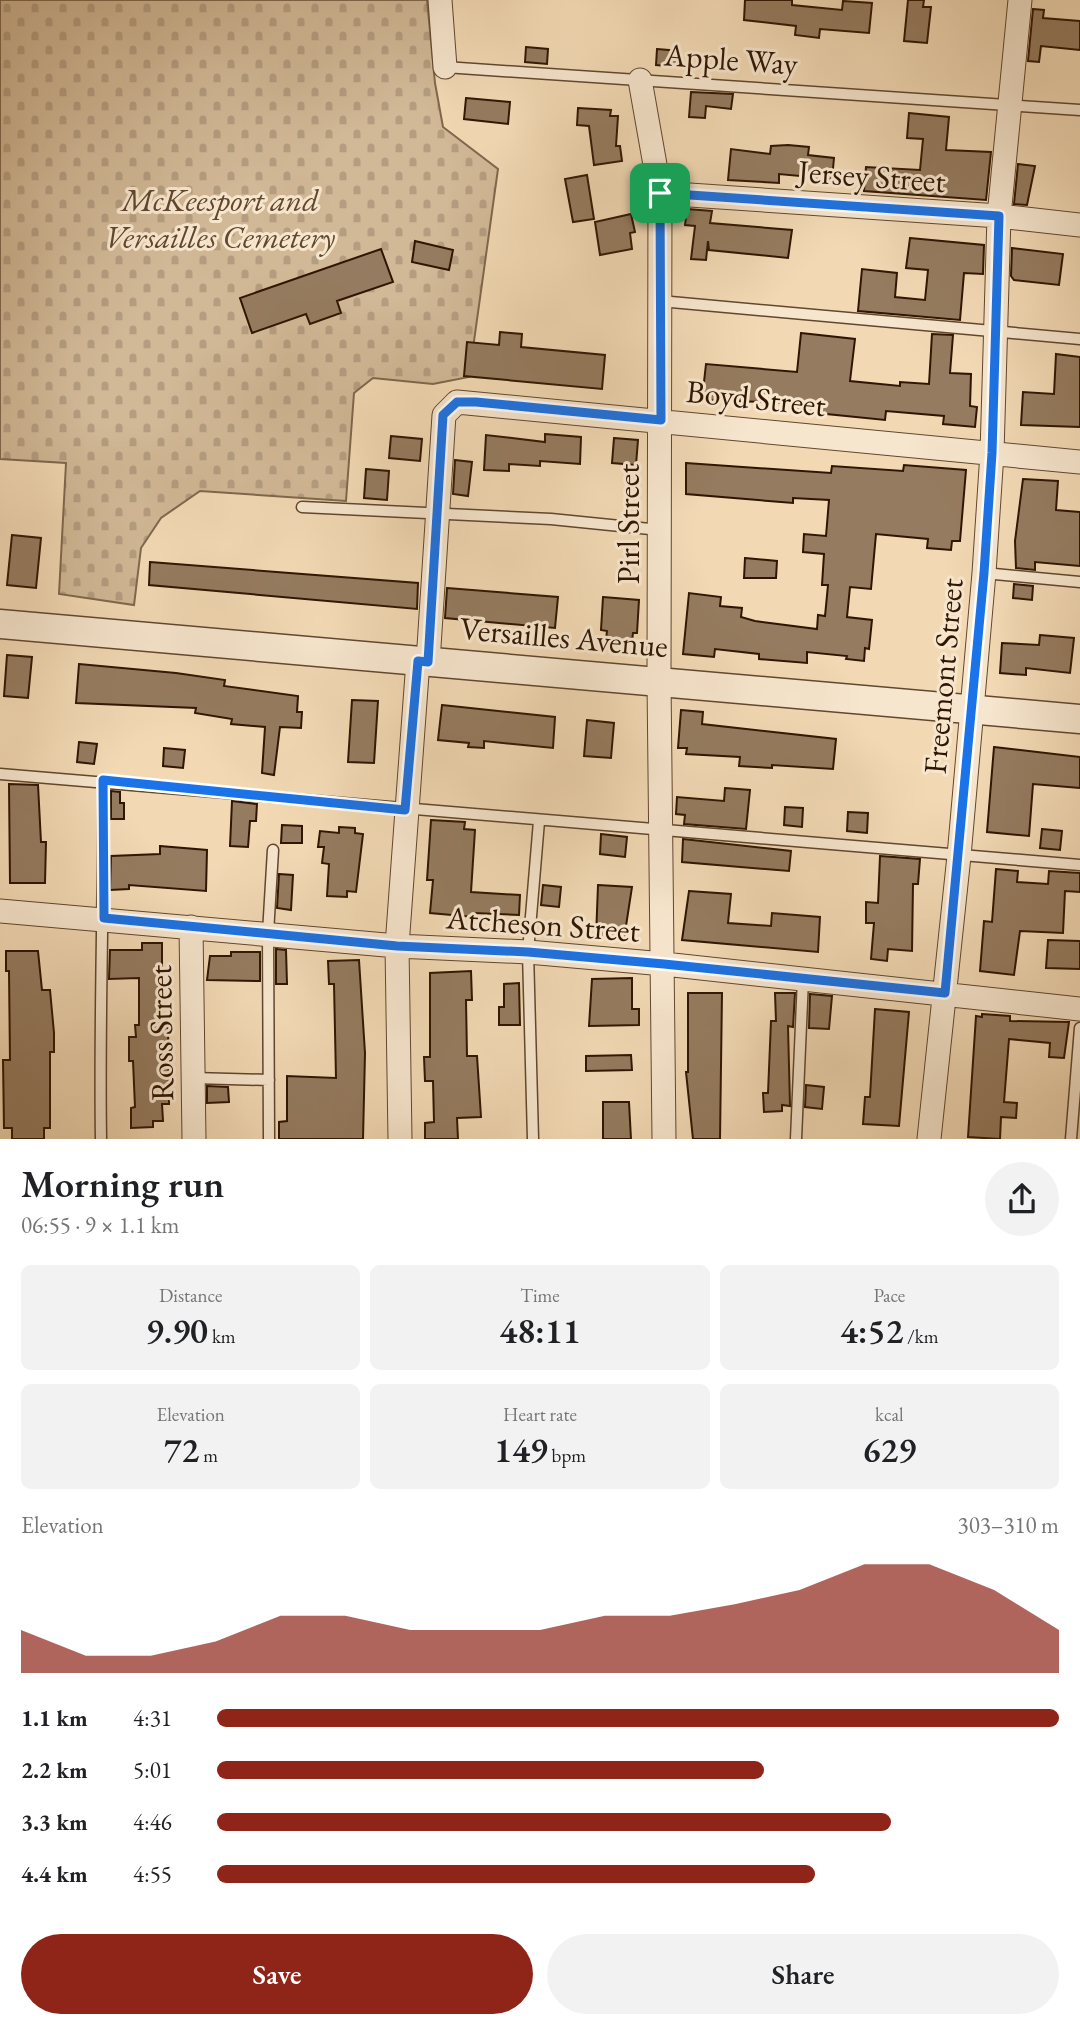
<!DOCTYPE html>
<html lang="en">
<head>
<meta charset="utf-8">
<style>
  :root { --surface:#fff; --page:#f2f2f2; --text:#202124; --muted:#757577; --accent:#8f2418 }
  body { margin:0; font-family:"EB Garamond",serif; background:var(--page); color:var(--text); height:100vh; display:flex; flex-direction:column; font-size:26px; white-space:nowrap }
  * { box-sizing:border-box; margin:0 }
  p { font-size:23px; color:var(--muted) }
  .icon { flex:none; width:38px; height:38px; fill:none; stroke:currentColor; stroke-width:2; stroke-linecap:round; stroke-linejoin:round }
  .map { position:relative; height:1139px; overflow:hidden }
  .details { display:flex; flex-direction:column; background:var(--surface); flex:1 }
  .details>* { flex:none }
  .pin { position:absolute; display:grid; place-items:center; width:60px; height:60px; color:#fff; margin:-30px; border-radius:14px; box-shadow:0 4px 10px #0006 }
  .round { display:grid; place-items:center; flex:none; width:74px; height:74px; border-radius:37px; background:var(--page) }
  .headline { display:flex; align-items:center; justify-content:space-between; height:119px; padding:0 21px }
  h1 { font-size:38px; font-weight:600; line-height:52px }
  .figures { display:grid; grid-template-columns:repeat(3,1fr); gap:10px; height:119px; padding:7px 21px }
  .figures div { display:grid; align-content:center; border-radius:10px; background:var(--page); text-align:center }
  .figures b { font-size:35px; font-weight:600 }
  .figures small { font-size:19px; font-weight:400 }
  .figures p { font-size:19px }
  .chart { height:196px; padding:14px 21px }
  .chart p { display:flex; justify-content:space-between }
  .chart svg { width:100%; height:126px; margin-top:7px; fill:var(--accent); opacity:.7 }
  .cta { display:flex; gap:14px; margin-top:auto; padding:14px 21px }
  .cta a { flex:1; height:80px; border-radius:42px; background:var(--accent); color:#fff; font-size:28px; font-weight:600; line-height:80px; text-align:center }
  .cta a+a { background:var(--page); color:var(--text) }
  ul { padding:0 21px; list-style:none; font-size:23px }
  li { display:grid; grid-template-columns:112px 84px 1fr; align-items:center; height:52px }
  li i { height:18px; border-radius:9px; background:var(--accent) }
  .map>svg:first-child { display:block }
  .cemetery { fill:url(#cemetery-stones); stroke:#80674c; stroke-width:2 }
  .building { fill:#957b5f; stroke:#301602; stroke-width:2 }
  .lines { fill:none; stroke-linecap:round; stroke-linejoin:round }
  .service-casing { stroke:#60472e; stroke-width:13 }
  .minor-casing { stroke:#60472e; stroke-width:25 }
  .tertiary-casing { stroke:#60472e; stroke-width:31 }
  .service { stroke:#f7e6ce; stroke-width:10 }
  .minor { stroke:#f7e6ce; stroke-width:23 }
  .tertiary { stroke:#f7e6ce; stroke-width:28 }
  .route-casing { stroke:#fff; stroke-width:14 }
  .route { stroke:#1a73e8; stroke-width:9 }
  .labels { text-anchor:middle; stroke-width:6; stroke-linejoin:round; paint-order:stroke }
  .street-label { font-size:32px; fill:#301602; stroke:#f7e6ce }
  .park-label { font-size:32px; font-style:italic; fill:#60472e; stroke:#f7e6ce }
</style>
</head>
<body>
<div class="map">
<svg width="1080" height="1139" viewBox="0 0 1080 1139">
  <defs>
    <pattern id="cemetery-stones" width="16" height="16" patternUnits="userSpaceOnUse" patternTransform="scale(1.75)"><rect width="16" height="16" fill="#d1b896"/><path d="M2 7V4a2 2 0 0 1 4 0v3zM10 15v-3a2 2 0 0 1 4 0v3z" fill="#b49d80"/></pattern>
  </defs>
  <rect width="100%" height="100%" fill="#f2d9b4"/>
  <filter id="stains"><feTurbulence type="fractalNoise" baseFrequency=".00286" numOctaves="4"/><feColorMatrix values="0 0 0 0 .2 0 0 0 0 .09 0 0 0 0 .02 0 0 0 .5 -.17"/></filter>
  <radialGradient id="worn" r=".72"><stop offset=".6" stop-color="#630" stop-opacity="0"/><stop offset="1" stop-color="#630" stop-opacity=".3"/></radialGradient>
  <path class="cemetery" d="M0,0H427L435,83L443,127L498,169L469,377L433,384L373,378L354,393L346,501L200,491L161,518L141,548L134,605L59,594L66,463L0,459Z"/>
  <path class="building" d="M745,0H792V5L842,10L843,1L872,3L869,33L820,29L819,38L795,35L796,26L744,20Z
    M908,0H924L923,7H931L927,43L904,41Z
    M1033,9L1044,10L1043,18L1080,21V50L1041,46L1039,62L1028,61Z
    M526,47L548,49L547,64L525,62Z
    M657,49L680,51L679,67L656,65Z
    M691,92L733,94L731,109L706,106L705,118L689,117Z
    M466,98L510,102L508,124L464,119Z
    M578,108L611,110L610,116H618L616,146H620L622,161L594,165L589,126L577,125Z
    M909,113L949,117L946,150L991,152L986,200L864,191L866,167L920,170L923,139L907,138Z
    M788,145L809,147L808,155L834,158L832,179L779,174V183L728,180L731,149L770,154L771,146Z
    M1018,164L1035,166L1027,205L1014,204Z
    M587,175L594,219L573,222L565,179Z
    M687,209L712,211L710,223L792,230L788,258L709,250L708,241L706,260L691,259L695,226L685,225Z
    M631,214L635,232L630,233L632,249L600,255L595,222Z
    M910,238L984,245L983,274L964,273L960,320L858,311L862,269L897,273L895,297L925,300L928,270L906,268Z
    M415,241L453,250L449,270L412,262Z
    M1012,248L1063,254L1059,285L1014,280L1011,276Z
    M381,249L393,282L337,301L341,313L310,324L306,314L252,333L240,298Z
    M500,332L522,334L521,347L605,355L602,389L464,376L467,342L499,345Z
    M801,333L855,339L850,381L900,386V382L929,384L932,334L953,335L950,373L971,374L970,406L977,407L975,427L943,424L944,416L886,411L885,420L797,411L798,403L702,400L706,364L797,372Z
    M1056,354L1080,357V427L1021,425L1023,392L1054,394Z
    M545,434L581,437L580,464L540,461V466L509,464V471L484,470L486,435L545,442Z
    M391,436L422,439L420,461L389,458Z
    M614,438L638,440L636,465L612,463Z
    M455,460L472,462L468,496L453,494Z
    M686,463L831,473L832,466L903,471L904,465L966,470L960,541H952L951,550L927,548L928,539L876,534L871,589L850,587L847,617L872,620L869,649L865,648L864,661L846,659L847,656L807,652V663L759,659V654L715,649L714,657L683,654L689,593L721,597L720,606L742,608L741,617L755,621L817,629L818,615L825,616L828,585H822L824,554L803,552L804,534L826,536L829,500L793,498V503L686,494Z
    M366,469L389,471L387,500L364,498Z
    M1023,479L1058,481L1056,510L1080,512V566L1035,562V570L1016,568L1015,541Z
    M12,535L41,538L36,588L7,585Z
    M745,558L777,561L776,578H744Z
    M150,562L418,583L417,609L149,585Z
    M1014,584L1033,586L1032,600L1013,598Z
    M447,588L558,597L555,628L445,618Z
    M603,597L639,600L637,633H633L632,641L606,639L607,631L601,630Z
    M1040,635L1074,638L1070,673L1026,668V675L1000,673L1002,643L1039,645Z
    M7,655L32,657L28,698L4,696Z
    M79,664L176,673L225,680L224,686L298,696L297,712H302L301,728L280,727L274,775L262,773L265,727L231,724L232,719L195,713L196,708L76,703Z
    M352,700L378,701L374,763L348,762Z
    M442,705L555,717L553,748L484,741V748L468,747L469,743L438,740Z
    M681,710L703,712L702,724L836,739L833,769L772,765V768L739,766L740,757L686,754L687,748H678Z
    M587,720L614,723L611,758L584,756Z
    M79,742L97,744L94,764L77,762Z
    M994,747L1080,757V788L1033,784L1029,836L987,832Z
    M164,748L185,750L183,768L163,766Z
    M9,784L38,785L41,842H46L45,883H10Z
    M725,788L750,790L746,829L684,824L685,815L676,814L677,797L724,801Z
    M111,791L120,792V803H124V819H111Z
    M232,801L257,804L256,821H250L248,847L230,846Z
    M785,807L803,808L802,827L784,825Z
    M848,812L868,813L867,833L847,831Z
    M431,820L465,822L464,829L475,830L471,892L520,895L519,915L474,913V917L430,913L433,880H427Z
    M282,825L302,826V843H281Z
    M339,827L355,828V833L363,834L356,892L347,891V897L327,896L329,864L322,863L324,847H318L320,831L339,833Z
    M1042,829L1062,831L1060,850L1040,848Z
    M601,834L627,837L625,857L600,854Z
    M683,839L791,851L789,871L682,862Z
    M160,846L207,850L206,891L129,885V889L110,890L111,856L160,854Z
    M880,856L920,859L918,884H913L912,951L888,949L887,961L871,959L874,923H866V902L878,903Z
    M996,869L1018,871L1017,882L1048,884L1049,871L1080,873V892L1065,891L1063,933L1020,931L1014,975L980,971L984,921L992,922Z
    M279,874L293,875L291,910L277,908Z
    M543,885L561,887L559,907L541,905Z
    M598,885L632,887L624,939L596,937Z
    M689,891L731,894L728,923L771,926L772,913L820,917L818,952L682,940Z
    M1048,940L1080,941V969L1046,968Z
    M142,943H162V977H158V1024H168L169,1104H162L163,1121H153V1127L131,1128V1108L135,1107L133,1061H129V1037H136L135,1025H139V978L109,979L110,950H142Z
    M276,949L286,950L287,984H276Z
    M6,951H38L42,990H50L54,1033V1052H50V1128H44V1139H12V1128H4L3,1060H10L9,971H6Z
    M231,952H260V981L207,980L210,956H231Z
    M359,960L365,1053L363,1139H279V1122L287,1121V1076L336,1078L334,984H329L328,961Z
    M471,971L472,1000H466L467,1056H477L481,1117L457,1118L458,1139H425V1123L434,1122L433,1081H425L424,1057H430V973Z
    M632,978V1009H639V1025L589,1026L592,979Z
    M519,983L520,1025H499V1007H504V984Z
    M688,993H722L720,1139H693L686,1072H688Z
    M775,993H795L793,1027L788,1026L790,1106L782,1105V1111L764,1112L763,1093H768L771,1021H776Z
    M810,994L832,996L829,1029L809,1028Z
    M875,1009L909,1012L899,1126L863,1124L865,1097H870Z
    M982,1014L1010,1016V1021L1069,1022L1064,1058L1049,1057L1050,1043L1009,1039L1004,1102L1017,1103L1016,1118L1001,1117L1000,1139L968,1137L976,1016L982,1017Z
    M631,1055L632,1070L586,1071V1056Z
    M806,1085L824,1087L822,1109L805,1107Z
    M207,1086L228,1087L229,1102L207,1103Z
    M603,1102H629L631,1139H603Z"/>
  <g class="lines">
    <g class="service-casing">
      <path id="service" d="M445,67L1080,110
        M660,301L1080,339
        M302,507L551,519L660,530
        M984,573L1080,582
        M0,774L1080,865
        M193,1078L269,1080
        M101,1139C99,1019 104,900 103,780
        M269,1139L268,933L273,850
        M533,1139L528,952L539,821
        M796,1139L803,979
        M1071,1139L1080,1028"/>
    </g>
    <g class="minor-casing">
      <path id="minor" d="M440,0L445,67
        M640,80L660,193L659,680L664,1139
        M660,193L999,216L1080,225
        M428,662L444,415L457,402L1080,462
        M0,911L397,946L528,952L664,964L1080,1009
        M191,927L194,1139
        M400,1139L397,946L418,661
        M929,1139L959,856L984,573L992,453L999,216L1020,0"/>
    </g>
    <g class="tertiary-casing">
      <path id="tertiary" d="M0,624L1080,719"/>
    </g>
    <use href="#service" class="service"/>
    <use href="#minor" class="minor"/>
    <use href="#tertiary" class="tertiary"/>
  </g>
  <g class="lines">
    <g class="route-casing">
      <path id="route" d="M660,193L999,216L992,453L984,573L945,993L664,964L528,952L397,946L104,918L103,780L405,810L418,661L428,662L443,415L457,402H476L661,420Z"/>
    </g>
    <use href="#route" class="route"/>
  </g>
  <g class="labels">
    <g class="street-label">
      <text transform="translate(731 59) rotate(4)" y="11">Apple Way</text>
      <text transform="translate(872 176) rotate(4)" y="11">Jersey Street</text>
      <text transform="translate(756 398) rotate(6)" y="11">Boyd Street</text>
      <text transform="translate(628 524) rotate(-90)" y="11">Pirl Street</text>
      <text transform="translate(564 637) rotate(5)" y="11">Versailles Avenue</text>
      <text transform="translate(943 676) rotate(-85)" y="11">Freemont Street</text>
      <text transform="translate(543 924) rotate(4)" y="11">Atcheson Street</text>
      <text transform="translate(161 1033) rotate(-91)" y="11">Ross Street</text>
    </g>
    <g class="park-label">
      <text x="220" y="211">McKeesport and<tspan x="220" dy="37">Versailles Cemetery</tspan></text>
    </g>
  </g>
  <rect width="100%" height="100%" filter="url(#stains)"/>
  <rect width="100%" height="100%" fill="url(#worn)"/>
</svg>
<div class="pin" style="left:660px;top:193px;background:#1e9e55"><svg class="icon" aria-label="arrive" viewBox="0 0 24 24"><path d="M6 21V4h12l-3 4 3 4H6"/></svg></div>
</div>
<section class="details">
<div class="headline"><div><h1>Morning run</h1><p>06:55 · 9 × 1.1 km</p></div><a class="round"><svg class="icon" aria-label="share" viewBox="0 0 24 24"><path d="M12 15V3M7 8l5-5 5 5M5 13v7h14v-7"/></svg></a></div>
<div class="figures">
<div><p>Distance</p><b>9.90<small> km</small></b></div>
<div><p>Time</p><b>48:11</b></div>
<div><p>Pace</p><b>4:52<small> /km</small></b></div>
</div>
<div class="figures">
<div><p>Elevation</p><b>72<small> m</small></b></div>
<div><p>Heart rate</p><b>149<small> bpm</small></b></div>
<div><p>kcal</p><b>629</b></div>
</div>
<div class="chart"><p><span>Elevation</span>303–310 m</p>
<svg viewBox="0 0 160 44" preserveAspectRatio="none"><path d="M0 44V29L10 38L20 38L30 33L40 24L50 24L60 29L70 29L80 29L90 24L100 24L110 20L120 15L130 6L140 6L150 15L160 29V44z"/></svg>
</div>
<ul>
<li><b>1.1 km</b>4:31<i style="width:100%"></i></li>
<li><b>2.2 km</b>5:01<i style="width:65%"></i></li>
<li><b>3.3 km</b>4:46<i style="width:80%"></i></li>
<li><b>4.4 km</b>4:55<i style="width:71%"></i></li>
</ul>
<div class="cta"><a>Save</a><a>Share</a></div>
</section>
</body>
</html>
